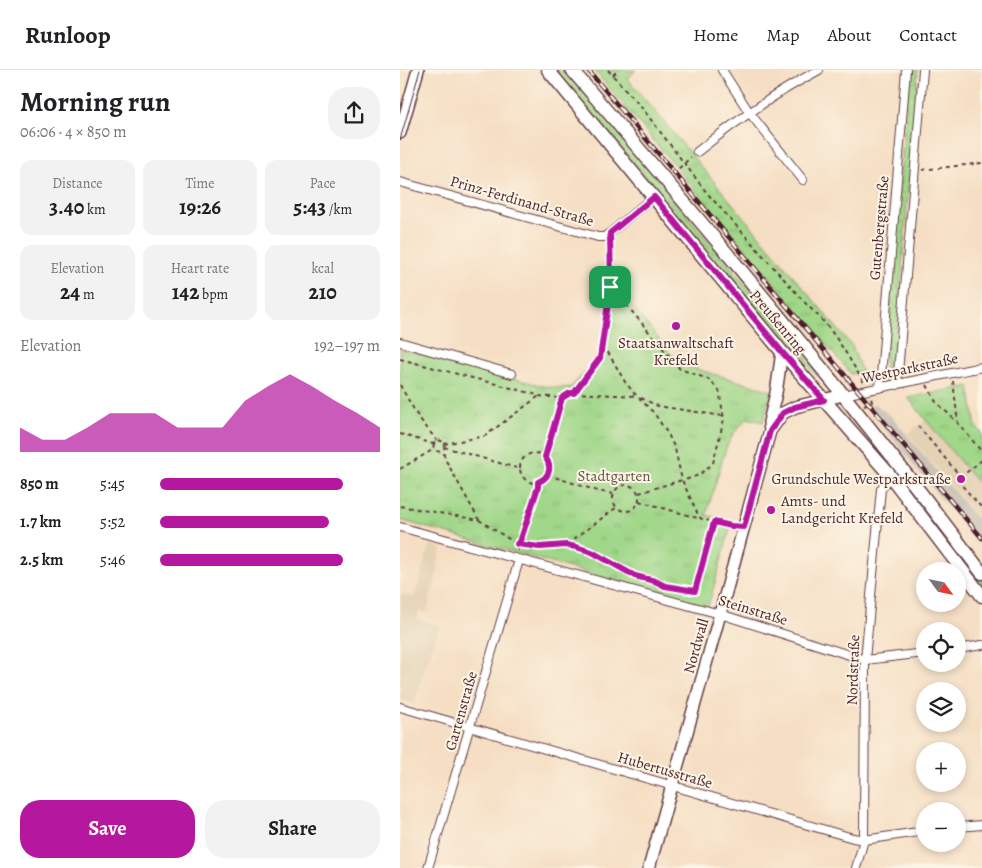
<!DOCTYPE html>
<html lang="en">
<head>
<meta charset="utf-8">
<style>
  :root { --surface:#fff; --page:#f2f2f2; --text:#202124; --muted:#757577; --line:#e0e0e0; --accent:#b5179e }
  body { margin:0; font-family:Alegreya,serif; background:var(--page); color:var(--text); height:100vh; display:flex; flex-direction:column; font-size:19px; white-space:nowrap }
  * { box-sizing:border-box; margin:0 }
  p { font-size:16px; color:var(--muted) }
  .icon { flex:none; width:28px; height:28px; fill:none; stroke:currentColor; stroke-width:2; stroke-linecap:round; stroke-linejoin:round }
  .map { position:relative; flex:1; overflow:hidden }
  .side { display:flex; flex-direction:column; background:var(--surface); width:400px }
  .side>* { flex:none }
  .needle { width:32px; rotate:123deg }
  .fabs { position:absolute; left:516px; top:492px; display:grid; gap:10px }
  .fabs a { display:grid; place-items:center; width:50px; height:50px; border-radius:50%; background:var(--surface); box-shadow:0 2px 8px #0003; font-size:25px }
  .pin { position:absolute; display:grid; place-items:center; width:42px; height:42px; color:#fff; margin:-21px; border-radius:10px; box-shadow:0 2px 8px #0006 }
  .round { display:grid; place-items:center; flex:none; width:52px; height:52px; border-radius:20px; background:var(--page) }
  .head { display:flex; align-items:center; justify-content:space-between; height:85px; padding:0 20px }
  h1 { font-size:28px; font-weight:700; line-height:38px }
  .stats { display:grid; grid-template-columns:repeat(3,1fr); gap:8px; height:85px; padding:5px 20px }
  .stats div { display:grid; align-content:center; border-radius:12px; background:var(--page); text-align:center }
  .stats b { font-size:21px; font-weight:700 }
  .stats small { font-size:14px; font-weight:400 }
  .stats p { font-size:14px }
  .chart { height:140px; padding:10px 20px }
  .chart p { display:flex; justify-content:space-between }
  .chart svg { width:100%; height:90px; margin-top:5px; fill:var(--accent); opacity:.7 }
  .action { display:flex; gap:10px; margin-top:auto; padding:10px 20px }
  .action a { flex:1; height:58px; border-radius:20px; background:var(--accent); color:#fff; font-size:20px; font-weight:700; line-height:58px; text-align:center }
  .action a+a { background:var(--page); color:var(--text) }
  ul { padding:0 20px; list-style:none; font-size:16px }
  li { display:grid; grid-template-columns:80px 60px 1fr; align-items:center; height:38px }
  li i { height:12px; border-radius:6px; background:var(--accent) }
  header { display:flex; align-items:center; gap:30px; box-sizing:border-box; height:70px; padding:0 25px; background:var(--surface); border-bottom:1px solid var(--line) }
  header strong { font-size:24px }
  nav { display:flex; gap:28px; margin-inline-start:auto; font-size:18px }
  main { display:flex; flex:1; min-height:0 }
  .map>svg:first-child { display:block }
  .built { fill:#e4d2b4 }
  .railway { fill:#cac3b8 }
  .grass { fill:url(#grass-dots); stroke:#757b5a }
  .park { fill:url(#park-tufts); stroke:#757b5a }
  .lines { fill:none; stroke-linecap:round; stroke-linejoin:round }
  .street-casing { stroke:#643c42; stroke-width:10 }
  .secondary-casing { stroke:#643c42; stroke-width:14 }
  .primary-casing { stroke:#643c42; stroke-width:15 }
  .path { stroke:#643c42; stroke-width:2; stroke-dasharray:4 4; stroke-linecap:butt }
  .street { stroke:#fff; stroke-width:8 }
  .secondary { stroke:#fff; stroke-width:11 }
  .primary { stroke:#fff; stroke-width:12 }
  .tram { stroke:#4a1f2b; stroke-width:1 }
  .rail-casing { stroke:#4a1f2b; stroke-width:4.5 }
  .rail { stroke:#fcf5e5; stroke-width:2.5; stroke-dasharray:8; stroke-linecap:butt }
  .route-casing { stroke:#fff; stroke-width:10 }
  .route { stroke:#b5179e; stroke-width:6 }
  .poi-dot { fill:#b5179e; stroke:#fcf5e5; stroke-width:2 }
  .labels { text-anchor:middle; stroke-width:4; stroke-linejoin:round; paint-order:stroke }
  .street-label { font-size:15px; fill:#4a1f2b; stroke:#fcf5e5 }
  .poi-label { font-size:15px; fill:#4a1f2b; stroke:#fcf5e5 }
  .park-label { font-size:15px; fill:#645647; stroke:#fcf5e5 }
</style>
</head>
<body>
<header>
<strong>Runloop</strong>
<nav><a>Home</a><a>Map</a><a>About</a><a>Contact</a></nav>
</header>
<main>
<section class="side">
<div class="head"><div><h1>Morning run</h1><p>06:06 · 4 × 850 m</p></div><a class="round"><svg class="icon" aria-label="share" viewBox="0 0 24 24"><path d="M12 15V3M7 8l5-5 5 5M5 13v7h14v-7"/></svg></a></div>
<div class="stats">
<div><p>Distance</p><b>3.40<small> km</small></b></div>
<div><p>Time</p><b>19:26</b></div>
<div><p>Pace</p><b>5:43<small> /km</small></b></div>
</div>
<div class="stats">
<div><p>Elevation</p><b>24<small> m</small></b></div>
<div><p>Heart rate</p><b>142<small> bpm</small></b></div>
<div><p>kcal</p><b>210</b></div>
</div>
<div class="chart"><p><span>Elevation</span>192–197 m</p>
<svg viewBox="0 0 160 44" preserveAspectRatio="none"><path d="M0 44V32L10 38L20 38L30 32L40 25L50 25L60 25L70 32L80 32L90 32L100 19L110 12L120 6L130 12L140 19L150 25L160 32V44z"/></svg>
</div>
<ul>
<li><b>850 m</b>5:45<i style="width:83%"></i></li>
<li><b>1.7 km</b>5:52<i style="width:77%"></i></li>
<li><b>2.5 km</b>5:46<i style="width:83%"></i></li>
</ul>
<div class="action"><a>Save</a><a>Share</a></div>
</section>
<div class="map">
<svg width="582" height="798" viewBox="0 0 582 798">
  <defs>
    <pattern id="grass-dots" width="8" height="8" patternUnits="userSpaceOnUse" patternTransform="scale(1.25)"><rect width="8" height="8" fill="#a0d789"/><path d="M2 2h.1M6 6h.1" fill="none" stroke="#8bb876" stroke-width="1.8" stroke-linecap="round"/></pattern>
    <pattern id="park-tufts" width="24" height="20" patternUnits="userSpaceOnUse" patternTransform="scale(1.25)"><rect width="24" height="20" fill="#a0d789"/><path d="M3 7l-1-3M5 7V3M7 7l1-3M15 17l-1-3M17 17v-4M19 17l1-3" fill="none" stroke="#8bb876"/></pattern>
  </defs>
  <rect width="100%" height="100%" fill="#fcf5e5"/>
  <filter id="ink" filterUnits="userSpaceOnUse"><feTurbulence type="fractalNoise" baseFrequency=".02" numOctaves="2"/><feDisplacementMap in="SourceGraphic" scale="10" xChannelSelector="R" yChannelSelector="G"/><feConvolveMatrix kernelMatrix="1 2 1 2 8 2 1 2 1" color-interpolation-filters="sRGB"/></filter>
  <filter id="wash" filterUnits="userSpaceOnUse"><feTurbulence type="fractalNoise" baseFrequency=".0096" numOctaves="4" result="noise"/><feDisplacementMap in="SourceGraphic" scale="20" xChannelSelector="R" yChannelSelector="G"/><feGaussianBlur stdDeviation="1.12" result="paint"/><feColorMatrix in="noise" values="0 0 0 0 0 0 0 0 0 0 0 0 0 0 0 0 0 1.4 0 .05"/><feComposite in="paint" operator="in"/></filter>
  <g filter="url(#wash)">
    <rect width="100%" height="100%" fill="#f5dec3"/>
    <path class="built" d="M527,349L582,418V452L508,364Z
      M30,474L42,478L37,496L39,497L26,543L19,541L17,549L40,556L27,591L14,633L0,629V524L14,527Z"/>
    <path class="railway" d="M475,334L492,347L582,455V476L536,423L468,338Z"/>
    <path class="grass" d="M156,0H165L182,19L421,305L417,306L366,250Z
      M509,0H518L493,310L483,312Z
      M494,395L582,509V520L490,396Z"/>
    <path class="park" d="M194,0H236L227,8L452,276L462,302L451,304Z
      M209,212L213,213L279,294L372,321L363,352L347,348L333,364L326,378L306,445L332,452L308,537L0,450V279L143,316L160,318L171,317C177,310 184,304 190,297C208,272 209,242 209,212Z
      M569,316L576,357L582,363V418L508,328Z"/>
  </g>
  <g filter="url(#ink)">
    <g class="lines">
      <g class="street-casing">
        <path id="street" d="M322,0L349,42L403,110
          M297,82C336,51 375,23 419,0
          M0,112L198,167H204L210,163L253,127
          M0,272L112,304
          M497,315L523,0
          M480,318L506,0
          M443,325L582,297
          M0,457L320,544L465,590L525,583
          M558,579L582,575
          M0,637L453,768L464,770L525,761
          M558,757L582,755
          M28,798L119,490
          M456,798L464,770L465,590L481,419L490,406"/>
      </g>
      <g class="secondary-casing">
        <path id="secondary" d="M0,63L18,0
          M370,361L383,343L395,337L443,325
          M249,798L320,544L370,361L369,352L376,323L382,282"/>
      </g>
      <g class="primary-casing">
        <path id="primary" d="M148,0L382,282L488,403L582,526
          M172,0C312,164 452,330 582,503"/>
      </g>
      <path class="path" d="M208,0L242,38L307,123L408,236C433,258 447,285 464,313
        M213,5L218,0
        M522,100L582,93
        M273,104L291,87
        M210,217L219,226L280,299L308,309L319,320L324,349L313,393L299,405L282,411
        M202,276L209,284L225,312L234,323L254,343L268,364L275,379L282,410L299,447L302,449L335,457
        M0,289L134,324L138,326L162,328
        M553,311L558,353
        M0,315L17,345L37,371
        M527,315L536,332L558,353L582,382
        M174,323L237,326
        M241,328L258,336L323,346
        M464,335L472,332L471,328
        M518,356L560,406
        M0,364L33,374
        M33.5 376a5.5 5.5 0 1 1 11 0a5.5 5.5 0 1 1-11 0Z
        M44,374L85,366L139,326
        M44,377L120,399
        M120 398a15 15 0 1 1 30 0a15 15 0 1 1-30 0Z
        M145,387L162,328L170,323H174L200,288L211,213L210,172
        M582,390L557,410L582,438
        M0,399L34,379
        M148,405L198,421L214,424
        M213 428a13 13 0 1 1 26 0a13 13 0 1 1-26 0Z
        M239,423L282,410
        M239,431L301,449
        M0,436L79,450L45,389L43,380
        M79,450L117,474L139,477L166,475L217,437
        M166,475L192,482L235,506L255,511L265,516L295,521L314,452
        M118,481L117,474L121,469L138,417L137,412"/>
      <use href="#street" class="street"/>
      <use href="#secondary" class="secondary"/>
      <use href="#primary" class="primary"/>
      <path class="tram" d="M0,70L20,0"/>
      <g class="rail-casing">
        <path id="rail" d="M188,0L582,468"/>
      </g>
      <use href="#rail" class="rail"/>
    </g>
  </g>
  <g class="lines" filter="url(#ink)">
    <g class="route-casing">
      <path id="route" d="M254,127L382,282L424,330L395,337L383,343L370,361L344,457L331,456L314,452L295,521L265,516L255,511L235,506L192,482L176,477L166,475L140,477L117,474L121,469L138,417V412C149,408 153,397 145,387L162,328L170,323H174L200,288L211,213L210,163Z"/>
    </g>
    <use href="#route" class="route"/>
  </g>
  <g class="poi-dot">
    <circle cx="276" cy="256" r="5"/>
    <circle cx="561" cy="409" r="5"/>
    <circle cx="371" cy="440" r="5"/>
  </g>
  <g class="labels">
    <g class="street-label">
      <text transform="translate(122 131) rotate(16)" y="5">Prinz-Ferdinand-Straße</text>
      <text transform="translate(479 158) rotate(-85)" y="5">Gutenbergstraße</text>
      <text transform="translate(378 252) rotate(50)" y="5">Preußenring</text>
      <text transform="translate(510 298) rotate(-12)" y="5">Westparkstraße</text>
      <text transform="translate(353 540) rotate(17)" y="5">Steinstraße</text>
      <text transform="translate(296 576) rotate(-74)" y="5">Nordwall</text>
      <text transform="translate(453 600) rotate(-88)" y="5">Nordstraße</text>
      <text transform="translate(61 641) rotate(-74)" y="5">Gartenstraße</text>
      <text transform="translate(265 700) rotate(16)" y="5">Hubertusstraße</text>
    </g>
    <g class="poi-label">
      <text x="276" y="278">Staatsanwaltschaft<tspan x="276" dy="17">Krefeld</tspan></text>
      <text x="551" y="414" text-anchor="end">Grundschule Westparkstraße</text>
      <text x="381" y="436" text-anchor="start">Amts- und<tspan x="381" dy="17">Landgericht Krefeld</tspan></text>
    </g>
    <g class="park-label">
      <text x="214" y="411">Stadtgarten</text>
    </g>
  </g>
</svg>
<div class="fabs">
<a><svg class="needle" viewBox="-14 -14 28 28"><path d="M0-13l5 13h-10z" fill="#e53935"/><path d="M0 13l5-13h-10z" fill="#757577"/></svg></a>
<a><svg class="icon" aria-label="locate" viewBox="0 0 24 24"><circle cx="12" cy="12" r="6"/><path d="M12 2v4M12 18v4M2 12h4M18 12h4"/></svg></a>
<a><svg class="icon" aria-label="layers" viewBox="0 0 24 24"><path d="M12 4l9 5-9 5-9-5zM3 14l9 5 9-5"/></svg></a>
<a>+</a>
<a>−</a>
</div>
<div class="pin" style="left:210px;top:217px;background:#1e9e55"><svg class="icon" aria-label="arrive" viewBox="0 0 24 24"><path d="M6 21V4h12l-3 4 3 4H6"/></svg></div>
</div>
</main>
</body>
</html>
